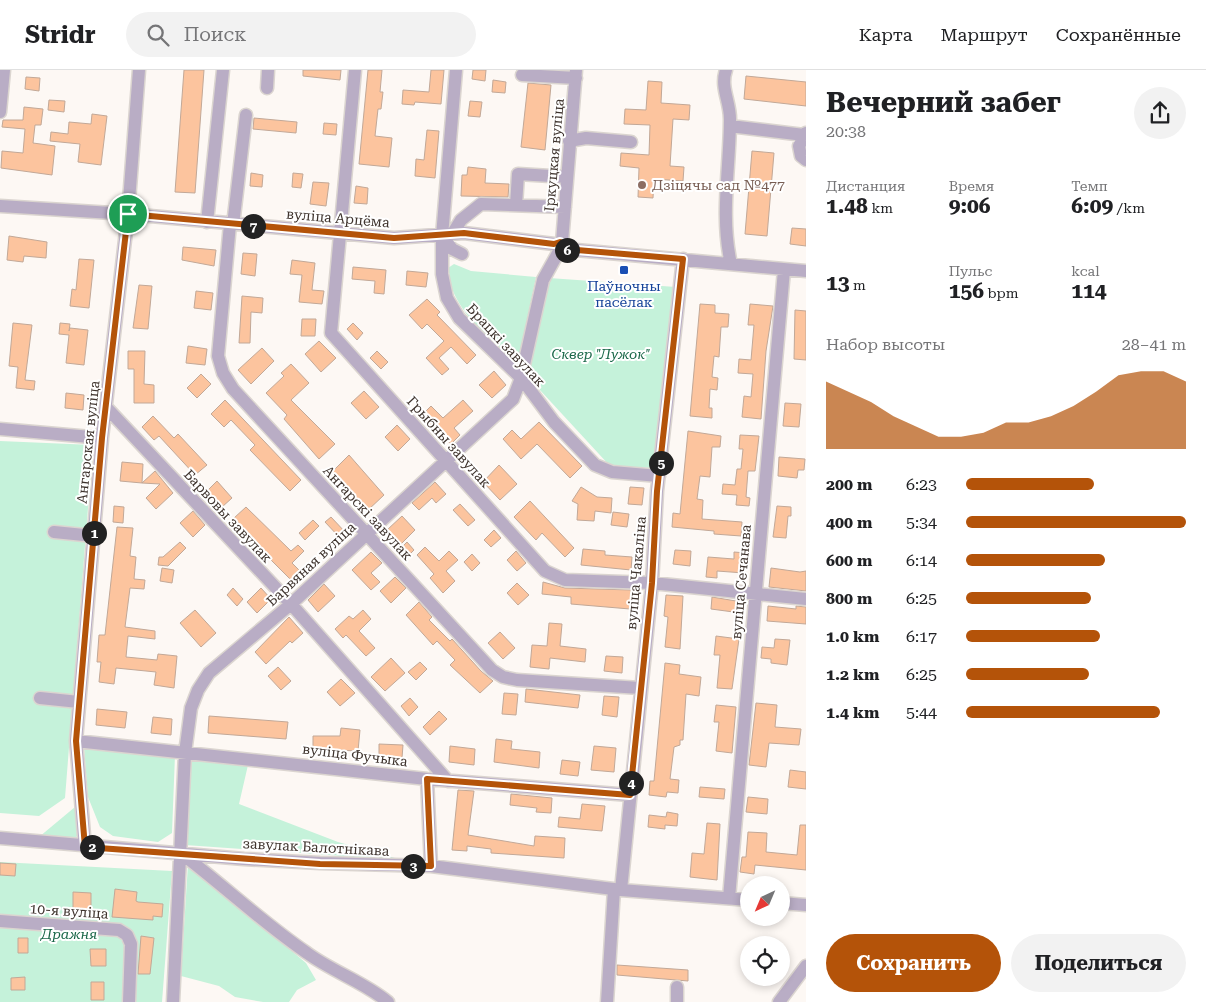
<!DOCTYPE html>
<html lang="ru">
<head>
<meta charset="utf-8">
<style>
  :root { --surface:#fff; --page:#f2f2f2; --text:#202124; --muted:#757577; --line:#e0e0e0; --accent:#b45309 }
  body { margin:0; font-family:"Roboto Serif",serif; background:var(--page); color:var(--text); height:100vh; display:flex; flex-direction:column; font-size:19px; white-space:nowrap }
  * { box-sizing:border-box; margin:0 }
  p { font-size:16px; color:var(--muted) }
  .icon { flex:none; width:28px; height:28px; fill:none; stroke:currentColor; stroke-width:2; stroke-linecap:round; stroke-linejoin:round }
  .map { position:relative; flex:1; overflow:hidden }
  .panel { display:flex; flex-direction:column; background:var(--surface); width:400px }
  .panel>* { flex:none }
  .needle { width:32px; rotate:224deg }
  .tools { position:absolute; left:740px; top:806px; display:grid; gap:10px }
  .tools a { display:grid; place-items:center; width:50px; height:50px; border-radius:50%; background:var(--surface); box-shadow:0 2px 8px #0003; font-size:25px }
  .pin { position:absolute; display:grid; place-items:center; width:42px; height:42px; color:#fff; margin:-21px; border:2px solid #fff; border-radius:50%; box-shadow:0 1px 5px #0007 }
  .km { position:absolute; width:25px; height:25px; margin:-12px; border-radius:50%; background:#222; color:#fff; font-size:14px; line-height:25px; text-align:center }
  .round { display:grid; place-items:center; flex:none; width:52px; height:52px; border-radius:26px; background:var(--page) }
  .summary { display:flex; align-items:center; justify-content:space-between; height:85px; padding:0 20px }
  h1 { font-size:28px; font-weight:700; line-height:38px }
  .figures { display:grid; grid-template-columns:repeat(3,1fr); gap:8px; height:85px; padding:5px 20px }
  .figures div { display:grid; align-content:center }
  .figures b { font-size:21px; font-weight:700 }
  .figures small { font-size:14px; font-weight:400 }
  .figures p { font-size:14px }
  .chart { height:140px; padding:10px 20px }
  .chart p { display:flex; justify-content:space-between }
  .chart svg { width:100%; height:90px; margin-top:5px; fill:var(--accent); opacity:.7 }
  .button { display:flex; gap:10px; margin-top:auto; padding:10px 20px }
  .button a { flex:1; height:58px; border-radius:30px; background:var(--accent); color:#fff; font-size:20px; font-weight:700; line-height:58px; text-align:center }
  .button a+a { background:var(--page); color:var(--text) }
  ul { padding:0 20px; list-style:none; font-size:16px }
  li { display:grid; grid-template-columns:80px 60px 1fr; align-items:center; height:38px }
  li i { height:12px; border-radius:6px; background:var(--accent) }
  header { display:flex; align-items:center; gap:30px; box-sizing:border-box; height:70px; padding:0 25px; background:var(--surface); border-bottom:1px solid var(--line) }
  header strong { font-size:24px }
  nav { display:flex; gap:28px; margin-inline-start:auto; font-size:18px }
  .search { width:350px; height:45px; background:var(--page); display:flex; align-items:center; gap:12px; box-sizing:border-box; padding:0 18px; border-radius:28px; color:var(--muted); font-size:19px }
  main { display:flex; flex:1; min-height:0 }
  .map>svg:first-child { display:block }
  .green { fill:#c5f2da }
  .building { fill:#fcc49e; stroke:#c2a897 }
  .lines { fill:none; stroke-linecap:round; stroke-linejoin:round }
  .minor-casing { stroke:#dbd5d0; stroke-width:15 }
  .minor { stroke:#b9adc5; stroke-width:12 }
  .route-casing { stroke:#fff; stroke-width:10 }
  .route { stroke:#b45309; stroke-width:6 }
  .education-dot { fill:#8d6e63; stroke:#fff; stroke-width:2 }
  .transit-dot { fill:#1a4fb4; stroke:#fff; stroke-width:2 }
  .labels { text-anchor:middle; stroke-width:4; stroke-linejoin:round; paint-order:stroke }
  .street-label { font-size:14px; fill:#3e332d; stroke:#fff }
  .education-label { font-size:14px; fill:#785e54; stroke:#fff; text-anchor:start }
  .transit-label { font-size:14px; fill:#164399; stroke:#fff }
  .park-label { font-size:14px; font-style:italic; fill:#196748; stroke:#fff }
</style>
</head>
<body>
<header>
<strong>Stridr</strong>
<div class="search"><svg class="icon" aria-label="search" viewBox="0 0 24 24"><circle cx="10" cy="10" r="6"/><path d="M15 15l6 6"/></svg>Поиск</div>
<nav><a>Карта</a><a>Маршрут</a><a>Сохранённые</a></nav>
</header>
<main>
<div class="map">
<svg width="806" height="932" viewBox="0 0 806 932">
  <rect width="100%" height="100%" fill="#fdf8f4"/>
  <path class="green" d="M454,194L471,201L536,207L518,292C496,281 462,244 453,221C450,214 450,205 448,198Z
    M549,208L676,217L655,398L610,396L527,306Z
    M0,371L93,375L65,728L39,746L0,743Z
    M84,677L175,685L172,763L158,772L113,766L100,757L88,727Z
    M186,689L248,695L239,734L338,772L402,790L185,775Z
    M75,737L77,766L75,769L39,767Z
    M0,792L172,801L162,932H0Z
    M188,794L306,893L316,910L297,920L289,932H263L235,927L219,916L181,906Z"/>
  <path class="building" d="M184,0H204L195,123L175,122Z
    M303,0H341L340,10L303,6Z
    M368,0H382L380,22H383L381,39H378L375,66L392,68L389,97L359,94Z
    M431,0H444L441,34L415,32L414,35L402,34L403,20L429,22Z
    M473,0H486L485,11L472,9Z
    M746,6L806,12V36L744,29Z
    M26,7L40,8L39,21L25,19Z
    M493,10L506,12L505,23L492,22Z
    M648,11L662,12L661,33L690,35L689,50L673,49L670,96L684,97L683,111L654,109L653,128L638,127L639,98L620,96L621,83L649,85L650,55L624,54L625,39L646,40Z
    M528,13L551,15L545,80L521,77Z
    M49,30L65,31L64,42L48,40Z
    M470,31L482,32L480,47L468,46Z
    M24,37L43,39L41,55H35L33,73L55,76L52,105L1,98L2,81L23,83L25,59L2,57L3,50H23Z
    M92,44L107,46L101,95L78,92L80,74L50,71L51,62L68,64L69,52L91,54Z
    M254,48L297,52L296,63L253,59Z
    M324,53L337,54L336,65L323,64Z
    M427,60L439,61L435,108L415,106L416,89L424,90Z
    M752,81L774,83L767,166L745,164Z
    M468,97L486,99L485,113L509,114L508,127L461,126L462,105H467Z
    M251,103L263,105L262,117L250,116Z
    M293,103L303,104L301,118L292,117Z
    M313,112L329,113L326,136L310,134Z
    M356,116L368,118L367,134L354,133Z
    M792,158L806,159V176L790,174Z
    M9,166L47,172L46,188L24,186L23,192L7,190Z
    M183,177L216,180L214,196L182,190Z
    M243,183L257,184L255,206L241,204Z
    M79,189L94,190L89,238L70,236L72,219L76,220Z
    M292,190L315,193L312,220L324,221L322,234L299,232L302,205L290,204Z
    M353,197L386,200L384,224L374,223L375,211L352,209Z
    M407,201L428,203L426,217L406,215Z
    M139,215L152,216L148,259L133,258Z
    M196,221L213,223L211,240L194,238Z
    M242,226L263,228L262,243L251,242L250,273H239Z
    M427,229L440,242L437,245L476,285L467,294L451,277L439,288L449,299L442,305L426,288L444,271L427,254L422,259L409,245Z
    M700,234L715,235V243L729,244L728,257H721L719,287L714,286L712,307L718,308L717,320L710,319L709,338H712V348L690,346Z
    M750,234L773,236L766,281L761,349L742,347L744,326L751,327L753,304L738,303L739,289L751,290L754,255H748Z
    M795,240L806,241V290L794,289Z
    M302,249H316L315,266H301Z
    M13,253L32,255L25,310L35,311L34,320L16,318L18,297L9,296Z
    M60,253L70,254L69,261L70,258L88,260L84,295L66,293L69,265L59,264Z
    M353,253L363,263L357,270L347,259Z
    M319,271L336,288L321,302L305,284Z
    M188,276L207,279L205,295L186,293Z
    M262,278L274,291L251,314L238,300Z
    M128,281H145L144,314L154,315V333H134V299H128Z
    M377,281L388,292L381,299L370,288Z
    M291,294L309,313L291,330L335,374L319,389L284,349L287,345L266,323L284,306L281,303Z
    M494,301L506,315L492,328L479,315Z
    M201,304L211,314L197,328L187,318Z
    M364,321L379,337L366,349L351,333Z
    M66,323L84,325L83,340L65,338Z
    M225,330L301,410L290,421L250,380L255,375L231,350L224,357L211,344Z
    M463,330L473,341L454,358L460,365L451,374L421,346L431,336L443,348Z
    M785,333L801,334L799,357L783,356Z
    M153,346L174,368L178,364L207,395L195,405L159,366L154,370L142,357Z
    M539,352L582,396L570,408L537,374L521,389L503,369L512,360L521,369Z
    M397,355L410,369L398,381L385,367Z
    M688,361L721,366L720,377H712L710,407L700,406L697,429L703,430L702,449L742,452L741,466L714,464V461L672,457L673,443L680,444Z
    M740,365L759,366L755,401H748L746,427L750,428L749,436L736,435L737,425L722,424L723,414L735,415L737,399H741L743,379H739Z
    M349,385L384,425L367,441L330,404Z
    M779,387L805,389L804,400H798L797,408L778,406Z
    M122,392L143,394L142,413L120,411Z
    M499,395L517,414L500,430L483,412Z
    M155,401L173,423L156,439L146,428L160,414L142,413Z
    M217,411L232,428L222,437L207,421Z
    M435,412L446,424L436,433L432,428L419,440L412,433Z
    M581,417L597,427L612,428L611,443L595,441L594,451L577,450L578,434L572,431Z
    M630,417L644,418L642,435L628,434Z
    M530,431L574,478L565,487L542,463L536,470L514,447Z
    M460,434L475,450L468,456L453,440Z
    M114,436L124,437L123,453L113,452Z
    M777,436L791,437V446H788L786,468L773,467Z
    M246,437L291,481L298,475L304,481L292,493L302,503L293,512L252,471L254,469L234,448Z
    M193,441L205,455L193,467L180,453Z
    M613,442L629,444L627,457L611,455Z
    M402,446L415,460L400,475L387,460Z
    M331,447L346,463L340,468L325,452Z
    M313,450L319,456L305,470L299,463Z
    M117,457L133,458L130,486L136,487L134,509L145,510L144,519L130,518L125,557L155,561V569L128,566L126,587L157,590L158,584L177,586L174,618L154,615L156,602L116,598L114,614L99,612L101,592H97L99,565H105Z
    M494,460L501,468L491,477L484,470Z
    M180,472L186,478L168,496L158,495L159,487H163Z
    M407,472L414,480L404,490L397,482Z
    M425,477L439,491L449,481L458,490L446,501L455,511L443,523L430,508L434,504L417,485Z
    M583,479L605,481V485L632,487L631,500L581,495Z
    M675,480L691,481L690,496L673,494Z
    M516,481L526,493L517,501L507,490Z
    M371,482L382,493L371,503L380,512L371,520L352,500Z
    M734,482L746,483L744,503L717,501V508L706,507L708,487L734,489Z
    M472,484L480,493L472,501L464,492Z
    M162,498L174,500L172,513L160,511Z
    M771,498L800,502L806,501V521L769,517Z
    M395,507L406,518L391,533L380,521Z
    M543,512L565,518L631,520L630,539L571,534V527L542,524Z
    M517,513L529,525L518,535L507,523Z
    M324,514L335,526L318,542L308,530Z
    M233,518L243,529L237,536L227,525Z
    M261,518L271,529L257,543L247,532Z
    M666,525L683,526L680,579L665,577L668,547L664,546Z
    M712,527L742,532L741,543L711,539Z
    M419,532L432,547L429,550L450,571L452,569L481,601L493,611L480,623L450,595L455,590L437,571L433,575L406,545Z
    M768,536L796,539V536L806,537V554L767,551Z
    M195,540L216,563L201,577L180,553Z
    M363,540L371,549L359,561L375,578L366,586L346,565L343,568L335,559L349,546L353,549Z
    M289,547L303,563L292,573L290,571L266,594L255,582Z
    M549,553L562,554L560,576L586,579L585,592L550,588L549,599L530,597L532,575L547,576Z
    M500,562L515,578L503,589L488,573Z
    M716,566L739,569L732,619L717,618L720,585H714Z
    M775,569L790,570L787,595L771,593V589L761,588L762,577L774,578Z
    M606,586L623,587L622,603L604,601Z
    M391,588L405,603L385,621L371,607Z
    M420,592L427,599L416,610L408,602Z
    M665,593L680,595L679,604L701,607L699,626L686,624L683,670H680V675L674,677L670,709L679,710L678,723L667,722L666,727L649,725L650,711H654Z
    M278,597L291,611L281,620L268,606Z
    M341,609L355,623L340,636L327,622Z
    M526,619L580,625L578,638L525,632Z
    M504,623L518,624L516,645L502,644Z
    M604,626L619,627L617,647L602,645Z
    M410,628L418,637L409,646L401,636Z
    M756,633L777,635L775,657L801,659L799,675L769,673L766,697L749,695Z
    M716,635L736,637L732,683L716,681L719,652H714Z
    M97,639L127,642L125,658L96,655Z
    M439,641L447,649L430,665L423,657Z
    M209,646L288,652L286,669L208,663Z
    M153,647L172,649L171,665L151,663Z
    M341,658L360,660L358,681L313,679V666H340Z
    M496,669L512,671L511,679L540,682L539,698L494,692Z
    M379,674L403,675L402,688L379,687Z
    M450,676L475,679L474,695L449,692Z
    M594,676L616,678L614,702L591,700Z
    M562,690L580,692L578,706L560,704Z
    M790,700L806,702V719L788,717Z
    M700,717L725,719L724,729L699,727Z
    M458,720L474,721L468,765L534,776L535,766L565,768L564,788L491,783V779L467,776V781L452,780Z
    M511,724L552,728L551,743L536,742L537,738L510,735Z
    M748,727L768,729L767,744L746,742Z
    M582,734L605,736L602,761L558,757L559,747L580,749Z
    M667,742L678,744L677,756L665,755V759L648,757L649,745L666,747Z
    M707,753L720,754L717,810L690,807L692,783L704,784Z
    M800,755H806V800L755,795L754,804L740,802L742,787H746L748,762L767,763L766,782L797,785Z
    M0,793L16,794L15,806L0,805Z
    M115,819L137,822L136,831L138,832L163,834L162,847L153,846V850L112,847Z
    M73,822L91,823V840L73,839Z
    M141,866L154,868L150,904H138Z
    M18,868H28V883H18Z
    M90,879H106V896H91Z
    M617,895L688,900V911L617,905Z
    M25,907V920H11V908Z
    M91,912H104V930H91Z"/>
  <g class="lines">
    <g class="minor-casing">
      <path id="minor" d="M355,0L331,263L545,501L565,510L652,513L806,529
        M456,0L442,166V204L447,228L459,248L521,308L554,352L595,395L612,402L659,406
        M726,0C720,17 730,31 730,49C730,97 720,146 731,194
        M522,5L576,8
        M267,18L268,0
        M0,42L4,0
        M730,56L804,65
        M806,63L799,76L801,86L806,90
        M569,71L586,68L631,72
        M516,135L518,104L567,107
        M0,136L128,144L394,168L464,163L554,174
        M207,152L223,0
        M230,154L218,286L223,303L233,319L492,600L503,607L517,610L640,618
        M233,155L246,45
        M453,163L461,150L481,134L565,137
        M442,166L452,179L462,184
        M562,172L576,0
        M565,179L806,201
        M106,337L291,534L448,711
        M0,359L102,368
        M54,462L94,466
        M40,628L79,632
        M76,671L427,709L630,725
        M427,709L431,796
        M0,768L244,789L320,793L431,796L621,820L749,830
        M85,777L76,671L102,368L128,144L139,0
        M182,784C224,816 263,853 307,883C333,902 364,912 388,932
        M621,820L652,513L657,421L683,189
        M729,828L784,200
        M781,833L806,835
        M0,851L119,860L127,865L131,874L129,932
        M173,932L185,683L191,638L198,620L209,603L291,534L513,329L521,308L543,210L558,183
        M607,932L614,819
        M677,932V917
        M779,932L806,896"/>
    </g>
    <use href="#minor" class="minor"/>
  </g>
  <g class="lines">
    <g class="route-casing">
      <path id="route" d="M128,144L394,168L464,163L554,174L560,172L564,174L565,179L683,189L657,421L652,513L630,725L427,709L431,796L320,794L85,777L76,671L102,368Z"/>
    </g>
    <use href="#route" class="route"/>
  </g>
  <circle class="education-dot" cx="642" cy="115" r="5"/>
  <rect class="transit-dot" x="619" y="195" width="10" height="10" rx="2.5"/>
  <g class="labels">
    <g class="street-label">
      <text transform="translate(554 85) rotate(-85)" y="5">Іркуцкая вуліца</text>
      <text transform="translate(338 148) rotate(5)" y="5">вуліца Арцёма</text>
      <text transform="translate(506 275) rotate(47)" y="5">Брацкі завулак</text>
      <text transform="translate(88 372) rotate(-84)" y="5">Ангарская вуліца</text>
      <text transform="translate(449 372) rotate(48)" y="5">Грыбны завулак</text>
      <text transform="translate(368 443) rotate(47)" y="5">Ангарскі завулак</text>
      <text transform="translate(228 446) rotate(47)" y="5">Барвовы завулак</text>
      <text transform="translate(311 494) rotate(-43)" y="5">Барвяная вуліца</text>
      <text transform="translate(636 503) rotate(-85)" y="5">вуліца Чакаліна</text>
      <text transform="translate(741 512) rotate(-85)" y="5">вуліца Сечанава</text>
      <text transform="translate(355 685) rotate(7)" y="5">вуліца Фучыка</text>
      <text transform="translate(316 777) rotate(3)" y="5">завулак Балотнікава</text>
      <text transform="translate(69 841) rotate(4)" y="5">10-я вуліца</text>
    </g>
    <g class="education-label">
      <text x="652" y="120">Дзіцячы сад №477</text>
    </g>
    <g class="transit-label">
      <text x="624" y="221">Паўночны<tspan x="624" dy="16">пасёлак</tspan></text>
    </g>
    <g class="park-label">
      <text x="601" y="289">Сквер "Лужок"</text>
      <text x="69" y="869">Дражня</text>
    </g>
  </g>
</svg>
<div class="tools">
<a><svg class="needle" viewBox="-14 -14 28 28"><path d="M0-13l5 13h-10z" fill="#e53935"/><path d="M0 13l5-13h-10z" fill="#757577"/></svg></a>
<a><svg class="icon" aria-label="locate" viewBox="0 0 24 24"><circle cx="12" cy="12" r="6"/><path d="M12 2v4M12 18v4M2 12h4M18 12h4"/></svg></a>
</div>
<div class="pin" style="left:128px;top:144px;background:#1e9e55"><svg class="icon" aria-label="arrive" viewBox="0 0 24 24"><path d="M6 21V4h12l-3 4 3 4H6"/></svg></div>
<b class="km" style="left:94px;top:463px">1</b>
<b class="km" style="left:92px;top:777px">2</b>
<b class="km" style="left:413px;top:796px">3</b>
<b class="km" style="left:631px;top:713px">4</b>
<b class="km" style="left:661px;top:393px">5</b>
<b class="km" style="left:567px;top:180px">6</b>
<b class="km" style="left:253px;top:156px">7</b>
</div>
<section class="panel">
<div class="summary"><div><h1>Вечерний забег</h1><p>20:38</p></div><a class="round"><svg class="icon" aria-label="share" viewBox="0 0 24 24"><path d="M12 15V3M7 8l5-5 5 5M5 13v7h14v-7"/></svg></a></div>
<div class="figures">
<div><p>Дистанция</p><b>1.48<small> km</small></b></div>
<div><p>Время</p><b>9:06</b></div>
<div><p>Темп</p><b>6:09<small> /km</small></b></div>
</div>
<div class="figures">
<div><b>13<small> m</small></b></div>
<div><p>Пульс</p><b>156<small> bpm</small></b></div>
<div><p>kcal</p><b>114</b></div>
</div>
<div class="chart"><p><span>Набор высоты</span>28–41 m</p>
<svg viewBox="0 0 160 44" preserveAspectRatio="none"><path d="M0 44V11L10 16L20 21L30 28L40 33L50 38L60 38L70 36L80 31L90 31L100 28L110 23L120 16L130 8L140 6L150 6L160 11V44z"/></svg>
</div>
<ul>
<li><b>200 m</b>6:23<i style="width:58%"></i></li>
<li><b>400 m</b>5:34<i style="width:100%"></i></li>
<li><b>600 m</b>6:14<i style="width:63%"></i></li>
<li><b>800 m</b>6:25<i style="width:57%"></i></li>
<li><b>1.0 km</b>6:17<i style="width:61%"></i></li>
<li><b>1.2 km</b>6:25<i style="width:56%"></i></li>
<li><b>1.4 km</b>5:44<i style="width:88%"></i></li>
</ul>
<div class="button"><a>Сохранить</a><a>Поделиться</a></div>
</section>
</main>
</body>
</html>
